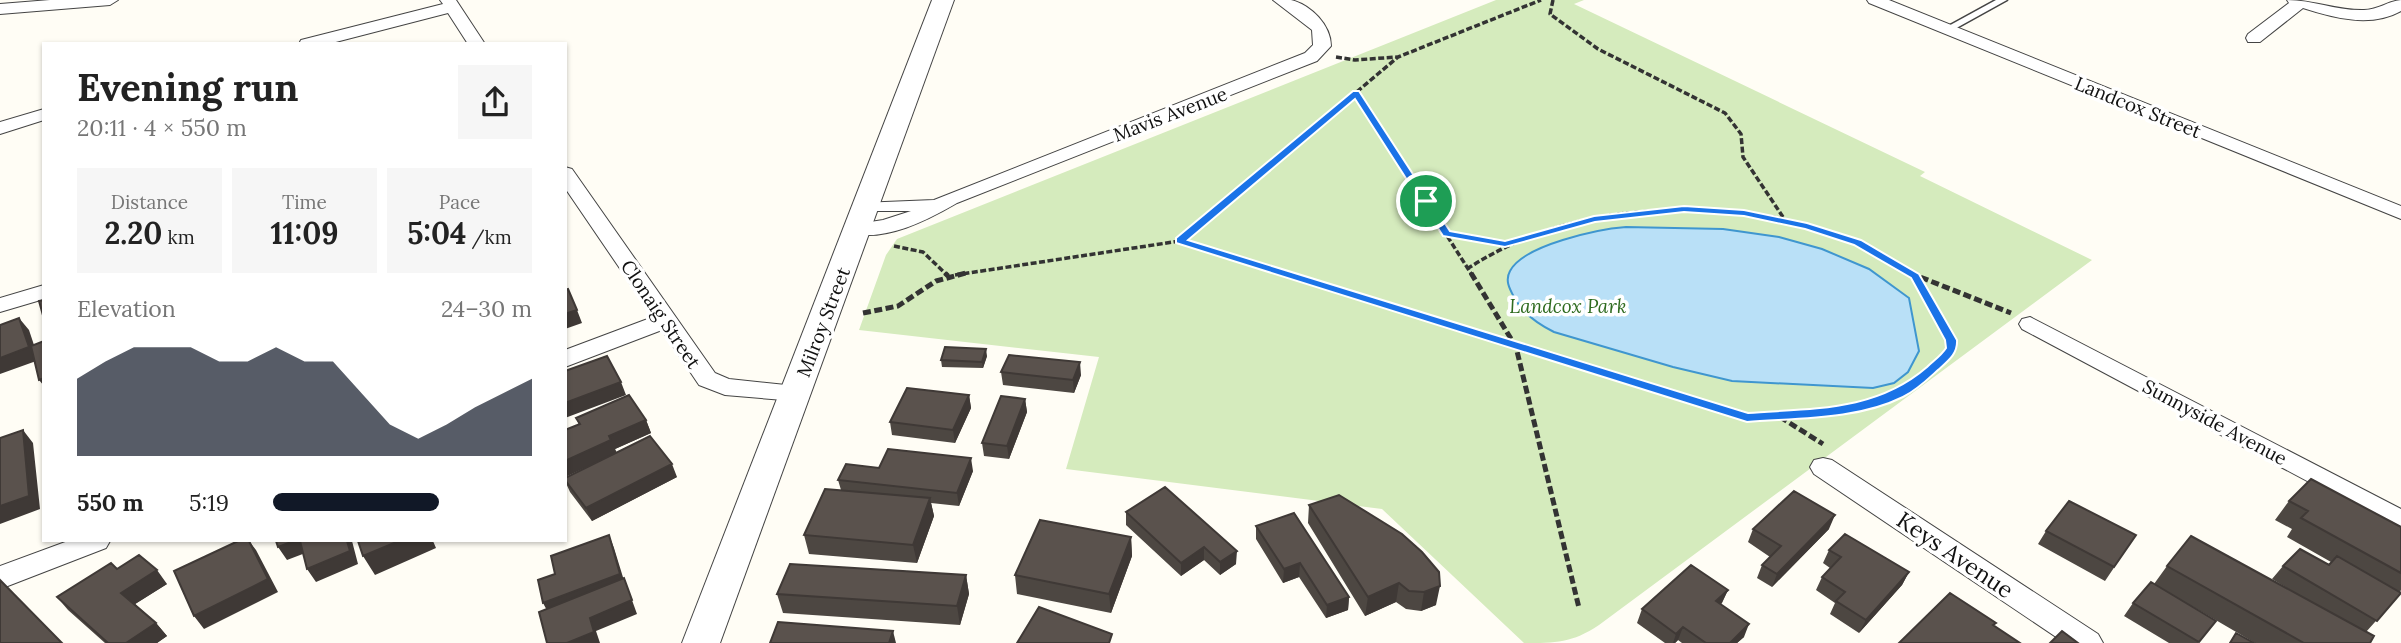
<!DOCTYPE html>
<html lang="en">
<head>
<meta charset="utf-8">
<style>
  :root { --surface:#fff; --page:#f6f6f6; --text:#222; --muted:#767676; --accent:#111827 }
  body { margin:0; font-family:Lora,serif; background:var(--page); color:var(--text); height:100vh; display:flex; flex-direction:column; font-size:26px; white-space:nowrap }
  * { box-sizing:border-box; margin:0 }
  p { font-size:23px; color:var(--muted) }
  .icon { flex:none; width:38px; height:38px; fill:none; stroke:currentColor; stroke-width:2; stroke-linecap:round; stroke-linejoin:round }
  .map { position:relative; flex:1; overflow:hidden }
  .details { position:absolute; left:42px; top:42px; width:525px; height:500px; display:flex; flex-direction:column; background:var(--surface); border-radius:0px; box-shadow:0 2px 5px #0004 }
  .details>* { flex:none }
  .pin { position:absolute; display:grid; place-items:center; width:60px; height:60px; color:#fff; margin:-30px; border:4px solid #fff; border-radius:50%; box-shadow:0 2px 7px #0007 }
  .round { display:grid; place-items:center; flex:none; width:74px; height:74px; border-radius:0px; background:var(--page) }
  .headline { display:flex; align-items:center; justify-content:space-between; height:119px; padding:0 35px }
  h1 { font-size:38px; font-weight:700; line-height:52px }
  .metrics { display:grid; grid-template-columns:repeat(3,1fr); gap:10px; height:119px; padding:7px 35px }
  .metrics div { display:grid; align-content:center; border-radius:0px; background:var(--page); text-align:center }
  .metrics b { font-size:30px; font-weight:700 }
  .metrics small { font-size:19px; font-weight:400 }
  .metrics p { font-size:19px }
  .chart { height:196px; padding:14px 35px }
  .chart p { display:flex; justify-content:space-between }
  .chart svg { width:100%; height:126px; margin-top:7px; fill:var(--accent); opacity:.7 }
  ul { padding:0 35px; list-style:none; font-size:23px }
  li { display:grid; grid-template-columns:112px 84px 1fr; align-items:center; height:52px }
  li i { height:18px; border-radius:9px; background:var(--accent) }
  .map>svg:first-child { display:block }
  .green { fill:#d5ebbd }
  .water { fill:#b9e0f7; stroke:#3f96cf; stroke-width:2 }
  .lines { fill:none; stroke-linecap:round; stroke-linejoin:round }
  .service-casing { stroke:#444; stroke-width:3 }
  .minor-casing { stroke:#444; stroke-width:2 }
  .tertiary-casing { stroke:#444; stroke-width:2 }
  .path-far1 { stroke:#333; stroke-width:3.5; stroke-dasharray:6 2.5; stroke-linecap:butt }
  .path { stroke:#333; stroke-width:5; stroke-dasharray:8 3.5; stroke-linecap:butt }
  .service { fill:#fff; fill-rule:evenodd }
  .minor { fill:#fff; fill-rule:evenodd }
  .tertiary { fill:#fff; fill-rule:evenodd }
  .wall { fill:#4d4742 }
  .shaded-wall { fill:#3f3936 }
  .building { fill:#5a524d; stroke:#3f3936; stroke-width:2 }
  .route { fill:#1a73e8; stroke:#fff; stroke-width:2; fill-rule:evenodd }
  .labels { text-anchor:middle; stroke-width:7; stroke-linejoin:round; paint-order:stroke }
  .street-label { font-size:19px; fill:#111; stroke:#fff }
  .park-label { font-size:19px; font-style:italic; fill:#2f6b1f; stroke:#fff }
  .near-street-label { font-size:23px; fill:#111; stroke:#fff }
</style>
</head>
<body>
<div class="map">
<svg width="2401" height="643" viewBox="0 0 2401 643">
  <rect width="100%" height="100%" fill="#fffdf5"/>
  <path class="green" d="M1496,0H1584L1574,4L1925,172L1920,176L2092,260L1599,625C1572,643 1556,643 1524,643L1382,509L1066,469L1099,357L859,330L886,255L897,239Z"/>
  <path class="water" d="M1626,227L1723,229L1779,237L1822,249L1869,269L1909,298L1919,351L1908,372L1894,383L1873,388L1732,381L1673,367L1554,332C1538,324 1522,313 1514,297C1509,288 1505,280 1510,271C1523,245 1599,229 1626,227Z"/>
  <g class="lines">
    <g class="service-casing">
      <path id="service" d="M1996,0H2007L1951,31L1948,32L1943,29Z"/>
    </g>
    <g class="minor-casing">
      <path id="minor" d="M50,0H118L110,5L0,14V4Z
        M440,0H456L485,44H468L448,13L328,44H299L301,40L443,4Z
        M1273,0C1278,0 1286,0 1291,0C1311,5 1331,25 1331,46L1317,61L957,203C928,220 885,242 851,233L848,229L851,225L883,220L911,211H860L857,207L860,203L934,200L1305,53L1313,45L1312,30Z
        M1867,0H1889L2401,206V219L1869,3Z
        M2287,0C2314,0 2337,11 2364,10C2378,10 2388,1 2401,0V11C2371,28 2334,18 2303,8L2260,42H2248L2246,38L2248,34L2289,3Z
        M44,109V120L0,134V122Z
        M565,167L572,169L715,373L729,379L805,387L808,393L805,399L796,401L725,395L699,385L662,330L565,367V350L653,317L565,188Z
        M44,285V299L0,312V298Z
        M2030,317L2401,509V531L2022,329L2019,324L2022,319Z
        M1823,458L1832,460L2098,634L2103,643H2065L1814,474L1810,467L1814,460Z
        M68,541H110L106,548L0,589V566Z"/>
    </g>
    <g class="tertiary-casing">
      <path id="tertiary" d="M932,0H954L720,643H682Z"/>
    </g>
    <path class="path-far1" d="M1553,0L1550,14L1598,49L1725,113L1741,134L1743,157L1785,220L1857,243L1913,275
      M1336,57L1355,60L1397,57
      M1356,93L1472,275
      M1448,234L1505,244
      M1181,241L1291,275
      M894,246L923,252L947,275
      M1467,269C1562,207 1675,201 1784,219
      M955,275L1180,241L1398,57L1541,0"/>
    <path class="path" d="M945,273L948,276
      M1285,273L1747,417L1777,415L1823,444
      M1471,273L1516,347L1579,608
      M1910,273L2011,313
      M863,313L898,306L936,281L966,273
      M1778,415C1832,411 1882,407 1926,373C1938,365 1950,356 1951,340L1916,277"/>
    <use href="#service" class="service"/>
    <use href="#minor" class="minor"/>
    <use href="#tertiary" class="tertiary"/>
  </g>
  <path class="wall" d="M987,356L983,368L942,367L941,360Z
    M1001,372L1081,375L1074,393L1003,385Z
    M969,395L971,408L955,443L892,435L890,422Z
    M1025,399L1027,412L1009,459L984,456L982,443Z
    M576,418L646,420L651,433L615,449L616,453L677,477L592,521L570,492L565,481V478L603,459L565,477V430L579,425Z
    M879,468L973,471L959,506L931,503L934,516L917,563L809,554L804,535L841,490L838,480Z
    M1165,487L1236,564L1220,575L1204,560L1181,576L1126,525V512Z
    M1339,495L1436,605L1421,611L1406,609L1396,602L1365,616L1308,523L1309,505Z
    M2289,501L2401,527V590L2400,592L2401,593L2366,632L2370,643H2255L2190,605L2216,621L2198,643H2169L2124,616L2133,603L2154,584L2167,566L2307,600L2272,579L2283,566L2329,565L2331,562L2287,537L2292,529L2275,520Z
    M1256,526L1349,597L1348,610L1326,618L1299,577L1283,583L1256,539Z
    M1753,529H1829L1772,587L1757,578L1762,565L1770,557L1748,542Z
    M2046,531L2136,535L2105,581L2038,544Z
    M1131,537L1132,556L1111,613L1017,594L1015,575Z
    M1829,550L1909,572L1902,585L1859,633L1830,614L1835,603L1816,590L1822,577L1830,568L1823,563Z
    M117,569L167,584L135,604L156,623L167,636L157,643H105L68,610L57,597Z
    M966,575L969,594L960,625L783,613L777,594Z
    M1728,590L1721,604L1744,637L1737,643H1682L1678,640L1675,643H1665L1637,623L1642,609Z"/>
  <path class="shaded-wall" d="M577,310L582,323L565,329V314Z
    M19,318L29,330L39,360L0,374V358Z
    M986,349L987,356L983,368L982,362Z
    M1080,362L1081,375L1074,393L1073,380Z
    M44,378V386L39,380Z
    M621,382L626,395L565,418V403Z
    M969,395L971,408L955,443L953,430Z
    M1025,399L1027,412L1009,459L1007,446Z
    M646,420L651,433L615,449L617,453L565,477V461L609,436Z
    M23,430L33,443L40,509L0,524V506Z
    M971,458L973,471L959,506L957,493Z
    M672,464L677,477L592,521L586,508Z
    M930,498L934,516L917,563L913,545Z
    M1835,515L1829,529L1772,587L1777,574Z
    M609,535L614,548L626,587L550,616L543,603Z
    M1131,537L1132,556L1111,613L1109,594Z
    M249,541L256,550L278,592L204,629L194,616Z
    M294,541H301L308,552L287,560L278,547Z
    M347,541H352L358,564L316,582L307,569Z
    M399,541H433L436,548L375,575L363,556Z
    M1204,547V560L1181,576V563Z
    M1237,551L1236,564L1220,575V562Z
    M1300,563L1299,577L1283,583L1284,569Z
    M157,570L167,584L132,606L121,593Z
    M1909,572L1902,585L1859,633L1866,620Z
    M966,575L969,594L960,625L957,606Z
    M624,578L637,614L596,631L600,643H567Z
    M1399,583L1396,602L1365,616L1368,597Z
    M1440,586L1436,605L1421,611L1424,592Z
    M1728,590L1722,603L1711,614L1716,601Z
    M1349,597L1348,610L1326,618L1327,605Z
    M156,623L167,636L157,643H126Z
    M1749,624L1744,637L1737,643H1730Z
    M1683,627L1678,640L1675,643H1673L1676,634Z
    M893,631L896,643H889Z"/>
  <path class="building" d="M568,289L577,310L565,314V290Z
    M44,300V319L39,301Z
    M19,318L29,347L0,358V325Z
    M44,341V378L39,380L31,346Z
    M945,347L986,349L982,362L941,360Z
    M1009,355L1080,362L1073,380L1001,372Z
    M607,356L621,382L565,403V371Z
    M907,388L969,395L953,430L890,422Z
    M629,395L646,420L609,436L611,440L565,461V430L580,424L576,418Z
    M1001,396L1025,399L1007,446L982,443Z
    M23,430L29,496L0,506V438Z
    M650,436L672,464L586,508L565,480V478Z
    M888,449L971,458L957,493L838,480L846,464L879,468Z
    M2311,479L2401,527V573L2301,518L2308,511L2289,501Z
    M1165,487L1237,551L1220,562L1204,547L1181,563L1126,512Z
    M825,489L930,498L913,545L804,535Z
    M1794,491L1835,515L1777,574L1762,565L1781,546L1753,529Z
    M1339,495L1402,534L1422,552L1439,572L1440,586L1424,592L1409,591L1399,583L1368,597L1309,505Z
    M2069,501L2136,535L2114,567L2046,531Z
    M1294,513L1349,597L1327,605L1300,563L1284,569L1256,526Z
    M1040,520L1131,537L1109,594L1015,575Z
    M1845,534L1909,572L1866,620L1836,601L1845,592L1822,577L1841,557L1829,550Z
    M609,535L620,574L543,603L538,580L555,574L551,556Z
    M2191,536L2374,636L2370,643H2304L2167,566Z
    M238,541H249L268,579L194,616L174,571Z
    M276,541H294L278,547Z
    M300,541H347L350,551L307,569Z
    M358,541H399L363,556Z
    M2300,549L2329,565L2337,556L2401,593L2377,621L2283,566Z
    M139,555L157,570L121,593L156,623L126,643H108L57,597L111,563L117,569Z
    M790,564L966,575L957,606L777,594Z
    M1691,565L1728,590L1716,601L1749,624L1730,643H1706L1683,627L1676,634L1642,609Z
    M624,578L632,600L590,618L594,632L567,643H547L539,612Z
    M0,580L62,643H0Z
    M2151,582L2216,621L2199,642L2133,603Z
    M1950,593L1996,623L1993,625L2020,643H1899Z
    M1039,607L1112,634L1109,643H1017Z
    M778,622L893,631L889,643H770Z
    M2062,631L2078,643H2050Z
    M2236,633L2254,643H2230Z"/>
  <path class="route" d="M1353,91H1359L1450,231L1505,241L1594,216L1684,206L1744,210L1807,223L1861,240L1919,274L1957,340C1958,354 1948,361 1938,370C1927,380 1917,390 1903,397C1857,420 1798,418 1747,422L1176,243V238ZM1355,99L1443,236L1505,247L1595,222L1684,212L1744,216L1805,229L1854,245L1911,278L1945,340L1946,348C1941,356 1933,361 1927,367C1875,412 1812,408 1748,413L1188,240Z"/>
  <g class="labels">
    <g class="street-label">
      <text transform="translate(2138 107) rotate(22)" y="7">Landcox Street</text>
      <text transform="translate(1170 114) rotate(-21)" y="7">Mavis Avenue</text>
      <text transform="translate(661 314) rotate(56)" y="7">Clonaig Street</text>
      <text transform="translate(823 322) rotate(-69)" y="7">Milroy Street</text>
      <text transform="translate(2215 422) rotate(28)" y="7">Sunnyside Avenue</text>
    </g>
    <g class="park-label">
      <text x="1568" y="313">Landcox Park</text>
    </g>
    <g class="near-street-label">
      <text transform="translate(1955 555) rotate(34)" y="8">Keys Avenue</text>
    </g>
  </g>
</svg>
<div class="pin" style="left:1426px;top:201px;background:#1e9e55"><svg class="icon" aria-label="arrive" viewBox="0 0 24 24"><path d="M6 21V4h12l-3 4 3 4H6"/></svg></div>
<section class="details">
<div class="headline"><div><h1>Evening run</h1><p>20:11 · 4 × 550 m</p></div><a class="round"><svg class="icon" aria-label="share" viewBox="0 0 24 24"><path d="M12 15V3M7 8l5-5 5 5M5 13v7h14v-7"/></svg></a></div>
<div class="metrics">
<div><p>Distance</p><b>2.20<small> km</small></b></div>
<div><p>Time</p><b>11:09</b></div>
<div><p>Pace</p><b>5:04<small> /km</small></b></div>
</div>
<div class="chart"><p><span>Elevation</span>24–30 m</p>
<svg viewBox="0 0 160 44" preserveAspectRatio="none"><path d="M0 44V17L10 11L20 6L30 6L40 6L50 11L60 11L70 6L80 11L90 11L100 22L110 33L120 38L130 33L140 27L150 22L160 17V44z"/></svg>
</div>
<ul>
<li><b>550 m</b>5:19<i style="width:64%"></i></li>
</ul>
</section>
</div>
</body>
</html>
